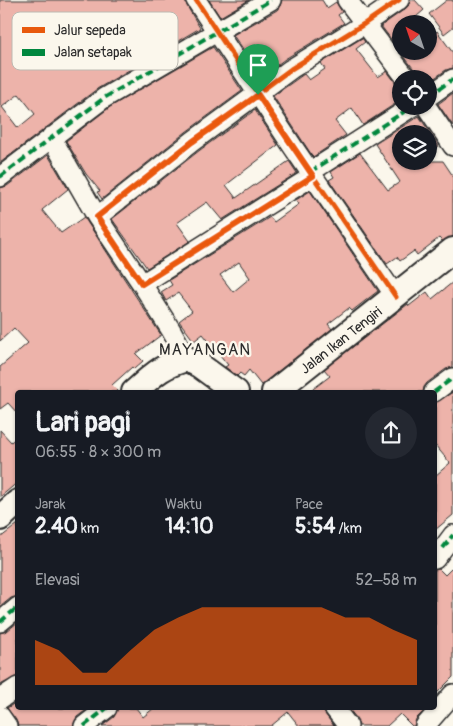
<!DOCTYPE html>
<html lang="id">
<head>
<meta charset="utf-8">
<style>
  :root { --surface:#171b24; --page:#242831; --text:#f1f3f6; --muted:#9ea1a6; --accent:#ea580c }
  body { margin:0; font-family:Pangolin,sans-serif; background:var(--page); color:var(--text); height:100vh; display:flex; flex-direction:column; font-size:19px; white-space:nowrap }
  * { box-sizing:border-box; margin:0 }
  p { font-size:16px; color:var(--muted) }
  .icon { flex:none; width:28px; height:28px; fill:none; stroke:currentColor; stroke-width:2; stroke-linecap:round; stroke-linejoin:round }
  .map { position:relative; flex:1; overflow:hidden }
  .panel { position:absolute; left:15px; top:390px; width:422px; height:320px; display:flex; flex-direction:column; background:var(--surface); border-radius:5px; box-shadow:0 1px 4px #0004 }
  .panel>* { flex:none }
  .needle { width:32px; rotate:320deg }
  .tools { position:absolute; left:392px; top:15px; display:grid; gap:10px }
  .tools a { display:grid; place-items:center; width:45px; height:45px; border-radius:50%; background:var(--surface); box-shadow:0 1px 4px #0004; font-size:25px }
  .pin { position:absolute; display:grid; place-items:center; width:42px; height:42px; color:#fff; margin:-51px -21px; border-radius:50% 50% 50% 0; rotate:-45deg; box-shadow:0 0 5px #0007 }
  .pin .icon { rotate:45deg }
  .round { display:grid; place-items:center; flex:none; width:52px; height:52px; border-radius:26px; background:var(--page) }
  .headline { display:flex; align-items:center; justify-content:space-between; height:85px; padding:0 20px }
  h1 { font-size:28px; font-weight:700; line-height:38px }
  .metrics { display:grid; grid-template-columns:repeat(3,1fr); gap:8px; height:85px; padding:5px 20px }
  .metrics div { display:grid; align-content:center }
  .metrics b { font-size:21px; font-weight:700 }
  .metrics small { font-size:14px; font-weight:400 }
  .metrics p { font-size:14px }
  .chart { height:140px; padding:10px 20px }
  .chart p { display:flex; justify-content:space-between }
  .chart svg { width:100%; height:90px; margin-top:5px; fill:var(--accent); opacity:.7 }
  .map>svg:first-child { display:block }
  .building { fill:#edb3aa; stroke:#2b2b2b; fill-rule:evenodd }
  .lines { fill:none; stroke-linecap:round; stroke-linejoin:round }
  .minor-casing { stroke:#2b2b2b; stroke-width:22 }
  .major-casing { stroke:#2b2b2b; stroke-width:28 }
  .minor { stroke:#fbf7ec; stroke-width:19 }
  .major { stroke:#fbf7ec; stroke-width:24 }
  .quiet { stroke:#00873e; stroke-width:4; stroke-dasharray:8 4; stroke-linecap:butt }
  .cycleway-casing { stroke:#fbf7ec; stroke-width:8 }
  .cycleway { stroke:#e8590c; stroke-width:5 }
  .route-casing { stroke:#fff; stroke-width:10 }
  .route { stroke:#ea580c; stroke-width:6 }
  .labels { text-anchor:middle; stroke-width:4.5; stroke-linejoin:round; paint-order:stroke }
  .street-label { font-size:14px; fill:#2b2b2b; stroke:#fbf7ec }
  .quarter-label { font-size:16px; letter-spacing:1px; fill:#2b2b2b; stroke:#fbf7ec }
  .key { fill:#fbf7ec; stroke:#bdbab2; stroke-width:1 }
  .key-label { font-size:14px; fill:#2b2b2b }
</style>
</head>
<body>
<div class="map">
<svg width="453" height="726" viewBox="0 0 453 726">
  <rect width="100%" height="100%" fill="#fbf7ec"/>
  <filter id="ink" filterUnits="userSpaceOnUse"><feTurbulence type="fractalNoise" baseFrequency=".02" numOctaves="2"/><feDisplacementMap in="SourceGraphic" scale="10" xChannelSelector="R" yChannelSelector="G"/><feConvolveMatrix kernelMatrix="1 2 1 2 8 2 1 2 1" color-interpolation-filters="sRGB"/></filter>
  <g filter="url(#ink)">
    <path class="building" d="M0,0H185L187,6L200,28L97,89L0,163ZM19,94L35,114L18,128L2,107Z
      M209,0H249L220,17Z
      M282,0H322L327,8L336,2L342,12L338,15L344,23L285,59L261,77L233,35L277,10L280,6Z
      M410,0H415L424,10L408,24H401V51H429V38L437,31L453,53V68L446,70L429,82V79H419L416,72L381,26L405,9L409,5Z
      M447,0H453V27L444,34L429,14Z
      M362,38L365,42L356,49L378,77L387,71L401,90V100L363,125L352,108L335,121L346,135L313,157L273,96L304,74L309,80L325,69L321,63Z
      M213,47L242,91L186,132L102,199L97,192L100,191L86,174L66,141L110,107Z
      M453,93V126L438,104Z
      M255,110L278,145L226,185L236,198L289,161L297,173L222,220L207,202L177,223L190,241L147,268L112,219L200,150Z
      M419,116L439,146L429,154V134H401V161H443L453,176V237L442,241L439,238L417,255L414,251L400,261L397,257L387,264L329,180L334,177L331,172L360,153L388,190L400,182L375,144Z
      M48,155L68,189L42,210L61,233L84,217L161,335L136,354L143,361L134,369L132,367L112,385L119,392H18V414L8,403L0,409V367L28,343L14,328L0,341V188L7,186Z
      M310,191L378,291L352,311L349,308L328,324L332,329L261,385L249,370L244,376L240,373L237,376L225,367L228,365L203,334L194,341L179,321L192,311L178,293L166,301L161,292L172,285L169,280L270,217L274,222L299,204L296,200ZM239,262L250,278L233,292L220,275Z
      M453,282V367L446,369L427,383L424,387L423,392H309L330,376L324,369L408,304L409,306L427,292L432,299Z
      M453,392V515L435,530V476L450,463L435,445V403Z
      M0,430L11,442L18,436V482L0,497Z
      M18,524V596L11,598L0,607V538Z
      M453,567V677L435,695V570L439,569L445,575Z
      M18,622V676L0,685V633L7,631Z
      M18,701V708H89L77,717L73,726H18L16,720L7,708Z
      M118,708H136L143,717L154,708H323L325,714L334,726H299L288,712L271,726H102L114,717Z
      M348,708H421L424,711L416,719L414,726H412L400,714L387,726H359L357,719Z"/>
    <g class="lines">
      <g class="minor-casing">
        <path id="minor" d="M196,0L293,147L396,297
          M347,0L407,79
          M429,96L453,79
          M426,106L453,146
          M51,137L97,217L142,284L171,330L187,359
          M310,172L413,106
          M0,177L104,98L271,0
          M97,217L193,141L291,69L364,24L399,0
          M142,284L313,176
          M434,392L453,378
          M435,559L453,535
          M0,622L18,607
          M0,699L18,687
          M334,708L348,726
          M0,716L7,726
          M84,726L107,708
          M425,726L453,694"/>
      </g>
      <g class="major-casing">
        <path id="major" d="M134,392C152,376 162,365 187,359L199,365L236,392
          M274,392L453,250
          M0,518L18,502"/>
      </g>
      <use href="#minor" class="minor"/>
      <use href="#major" class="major"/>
      <path class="quiet" d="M429,96L453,79
        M310,172L413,106
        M0,177L104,98L271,0
        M142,284L313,176
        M434,392L453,378
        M443,548L453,535
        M0,622L18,607
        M84,726L107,708"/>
      <g class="cycleway-casing">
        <path id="cycleway" d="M196,0L293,147L396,297
          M97,217L193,141L291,69L364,24L399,0"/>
      </g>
      <use href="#cycleway" class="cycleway"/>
    </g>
  </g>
  <g class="lines" filter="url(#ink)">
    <g class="route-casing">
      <path id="route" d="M258,95L313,176L142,284L97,217L192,142Z"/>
    </g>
    <use href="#route" class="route"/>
  </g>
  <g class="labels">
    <g class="street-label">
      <text transform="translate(341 340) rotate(-38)" y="5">Jalan Ikan Tengiri</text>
    </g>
    <g class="quarter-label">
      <text x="205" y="355">MAYANGAN</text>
    </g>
  </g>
  <rect x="12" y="12" width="166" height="58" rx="8" class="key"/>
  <rect x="22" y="27" width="23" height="6" fill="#e8590c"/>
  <rect x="22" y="49" width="23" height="7" fill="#00873e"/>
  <g class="key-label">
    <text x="54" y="35">Jalur sepeda</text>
    <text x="54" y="57">Jalan setapak</text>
  </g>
</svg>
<div class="tools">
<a><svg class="needle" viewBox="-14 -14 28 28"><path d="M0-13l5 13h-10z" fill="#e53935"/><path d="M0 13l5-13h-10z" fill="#9ea1a6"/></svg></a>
<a><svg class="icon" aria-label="locate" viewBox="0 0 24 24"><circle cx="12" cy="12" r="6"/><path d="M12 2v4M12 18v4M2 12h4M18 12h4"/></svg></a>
<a><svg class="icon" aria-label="layers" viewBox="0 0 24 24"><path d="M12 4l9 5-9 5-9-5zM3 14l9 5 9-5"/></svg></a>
</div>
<div class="pin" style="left:258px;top:95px;background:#1e9e55"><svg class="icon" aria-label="arrive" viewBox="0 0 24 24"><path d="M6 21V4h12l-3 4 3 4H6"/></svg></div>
<section class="panel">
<div class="headline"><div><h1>Lari pagi</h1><p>06:55 · 8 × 300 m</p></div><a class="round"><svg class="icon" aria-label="share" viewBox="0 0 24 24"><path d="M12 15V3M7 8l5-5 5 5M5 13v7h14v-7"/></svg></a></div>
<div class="metrics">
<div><p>Jarak</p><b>2.40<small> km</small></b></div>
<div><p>Waktu</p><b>14:10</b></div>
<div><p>Pace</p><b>5:54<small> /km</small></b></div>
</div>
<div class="chart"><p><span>Elevasi</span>52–58 m</p>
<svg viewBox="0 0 160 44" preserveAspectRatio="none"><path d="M0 44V22L10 27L20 38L30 38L40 27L50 17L60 11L70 6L80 6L90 6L100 6L110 6L120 6L130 11L140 11L150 17L160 22V44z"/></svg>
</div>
</section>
</div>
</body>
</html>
